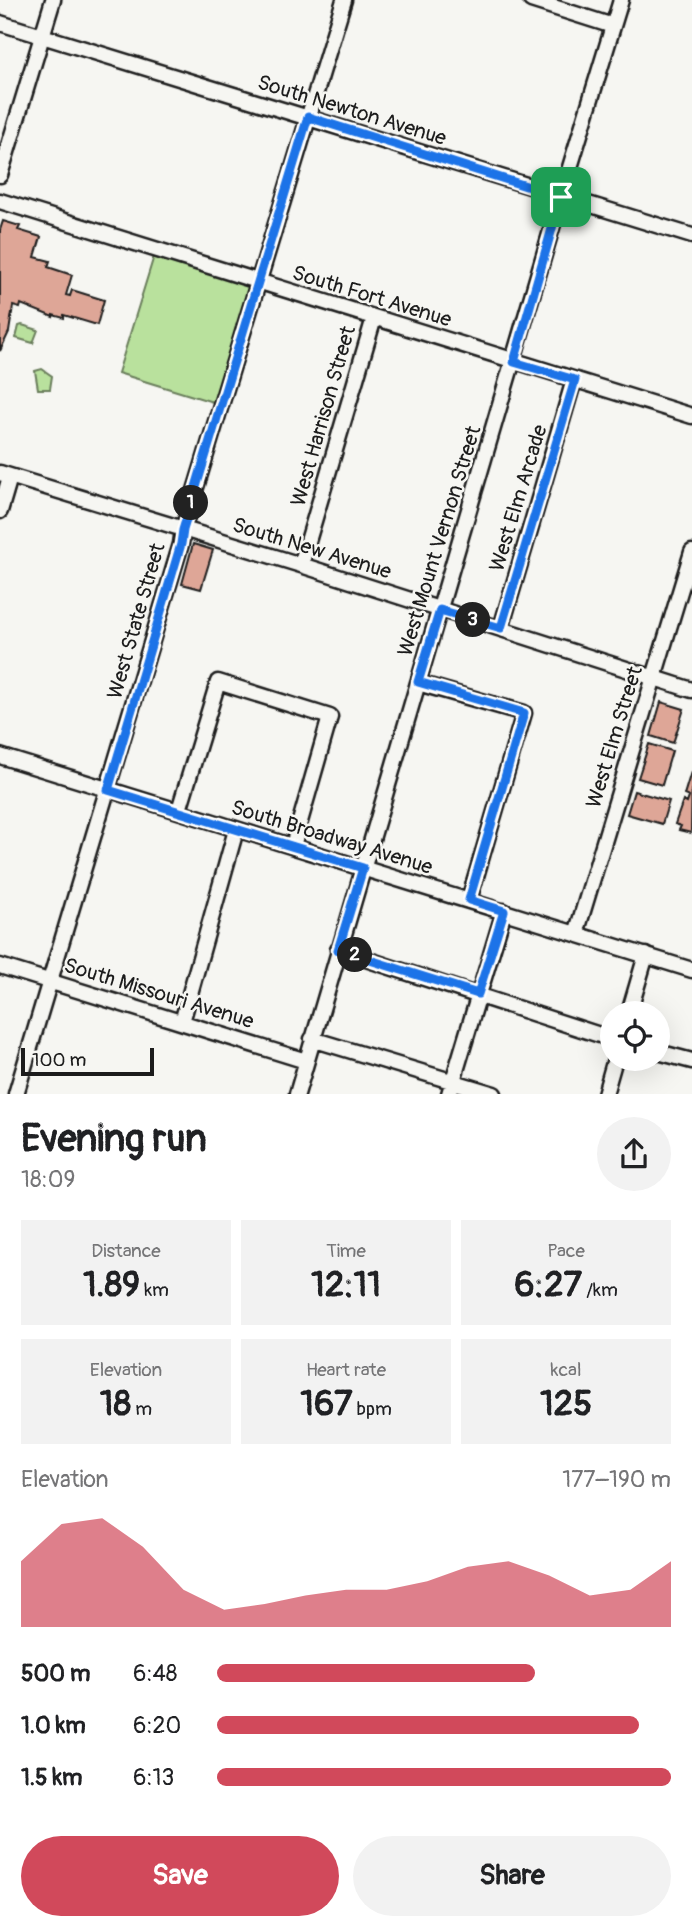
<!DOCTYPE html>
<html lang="en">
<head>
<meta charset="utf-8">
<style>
  :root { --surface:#fff; --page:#f2f2f2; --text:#202124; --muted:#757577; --accent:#d1495b }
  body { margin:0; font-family:Pangolin,sans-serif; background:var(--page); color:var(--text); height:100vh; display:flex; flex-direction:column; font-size:26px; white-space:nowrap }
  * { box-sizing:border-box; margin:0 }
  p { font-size:23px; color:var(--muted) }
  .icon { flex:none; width:38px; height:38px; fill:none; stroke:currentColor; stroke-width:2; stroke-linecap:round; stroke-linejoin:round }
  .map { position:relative; height:1094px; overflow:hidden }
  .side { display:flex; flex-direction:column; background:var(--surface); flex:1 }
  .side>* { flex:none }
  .buttons { position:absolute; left:600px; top:1001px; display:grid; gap:14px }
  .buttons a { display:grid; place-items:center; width:70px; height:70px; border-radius:50%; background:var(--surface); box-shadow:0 7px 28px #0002; font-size:35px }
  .scale { position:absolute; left:21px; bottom:18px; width:133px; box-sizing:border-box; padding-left:7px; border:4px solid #1c1c1c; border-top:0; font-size:19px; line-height:24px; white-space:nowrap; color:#1c1c1c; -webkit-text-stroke:5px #f6f6f2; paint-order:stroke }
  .pin { position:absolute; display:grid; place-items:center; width:60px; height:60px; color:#fff; margin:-30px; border-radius:14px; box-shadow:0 4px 10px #0006 }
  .km { position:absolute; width:35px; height:35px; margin:-18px; border-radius:50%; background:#222; color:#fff; font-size:19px; line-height:35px; text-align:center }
  .round { display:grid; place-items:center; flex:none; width:74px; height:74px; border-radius:37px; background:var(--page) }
  .overview { display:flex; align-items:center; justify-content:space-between; height:119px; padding:0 21px }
  h1 { font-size:38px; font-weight:700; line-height:52px }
  .stats { display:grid; grid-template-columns:repeat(3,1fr); gap:10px; height:119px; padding:7px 21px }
  .stats div { display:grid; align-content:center; border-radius:0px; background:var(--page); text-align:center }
  .stats b { font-size:35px; font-weight:700 }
  .stats small { font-size:19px; font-weight:400 }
  .stats p { font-size:19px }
  .chart { height:196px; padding:14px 21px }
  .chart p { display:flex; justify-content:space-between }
  .chart svg { width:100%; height:126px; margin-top:7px; fill:var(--accent); opacity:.7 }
  .action { display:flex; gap:14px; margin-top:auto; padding:14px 21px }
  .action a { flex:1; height:80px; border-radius:42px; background:var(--accent); color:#fff; font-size:28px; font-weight:700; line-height:80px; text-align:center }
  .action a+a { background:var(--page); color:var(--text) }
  ul { padding:0 21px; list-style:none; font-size:23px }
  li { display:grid; grid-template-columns:112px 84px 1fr; align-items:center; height:52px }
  li i { height:18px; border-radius:9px; background:var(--accent) }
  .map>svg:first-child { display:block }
  .green { fill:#b9e19d; stroke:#6a7e5c; stroke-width:2 }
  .building { fill:#dea697; stroke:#1c1c1c; stroke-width:2 }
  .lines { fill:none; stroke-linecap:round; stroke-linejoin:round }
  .minor-casing { stroke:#1c1c1c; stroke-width:19 }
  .minor { stroke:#f6f6f2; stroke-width:14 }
  .route-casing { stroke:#fff; stroke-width:14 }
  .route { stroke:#1a73e8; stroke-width:9 }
  .labels { text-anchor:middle; stroke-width:5; stroke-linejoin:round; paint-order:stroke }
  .street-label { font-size:21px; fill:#1c1c1c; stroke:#f6f6f2 }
</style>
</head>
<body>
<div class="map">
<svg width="692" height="1094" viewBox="0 0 692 1094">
  <rect width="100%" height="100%" fill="#f6f6f2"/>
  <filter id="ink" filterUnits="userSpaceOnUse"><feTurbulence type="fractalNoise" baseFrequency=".0143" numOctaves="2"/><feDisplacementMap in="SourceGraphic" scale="14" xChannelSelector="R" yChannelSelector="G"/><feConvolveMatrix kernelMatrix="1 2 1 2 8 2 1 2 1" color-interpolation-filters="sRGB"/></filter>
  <g filter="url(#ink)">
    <path class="green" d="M154,256L249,286L216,403L118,373Z
      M22,325L38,330L33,343L16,338L19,326Z
      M42,369L52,376L50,389H38L35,371Z"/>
    <path class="building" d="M3,221L20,226L18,230L41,237L35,257L50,261L48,267L72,275L66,295L70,296L72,290L104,300L97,325L64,315V318L53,315V317L21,304L20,308L13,306L9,332L0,351V230Z
      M193,544L213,550L201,589L182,584Z
      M661,702L684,709L673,743L651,736Z
      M649,744L672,751L662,785L638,778Z
      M691,772L692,773L691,833L679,830L681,826L675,824L683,801L687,803L689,797L684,795Z
      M634,791L669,801L662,824L627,814Z"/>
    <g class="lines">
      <g class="minor-casing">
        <path id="minor" d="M531,0L613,26
          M0,23L692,236
          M0,175L53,0
          M0,201L692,416
          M0,473L301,565L692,690
          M0,511L10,477
          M301,565L374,318
          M501,628L574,380
          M418,683L524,713L469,900
          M0,756L692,970
          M179,810L218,682L330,717L293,846
          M576,934L692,552
          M338,950L612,1039
          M0,966L306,1061
          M629,1013L646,955
          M182,1022L236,830
          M312,1039L494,1094
          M658,1052L692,1061
          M16,1094L181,544L183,530L344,0
          M297,1094L561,197L621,0
          M449,1094L504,911
          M605,1094L615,1059"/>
      </g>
      <use href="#minor" class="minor"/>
    </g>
  </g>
  <g class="lines" filter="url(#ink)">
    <g class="route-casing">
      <path id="route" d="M308,117L561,197L514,362L575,380L501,628L440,610L418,682L524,713L469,900L504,911L478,994L338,950L363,868L108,790L181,544L183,530Z"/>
    </g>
    <use href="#route" class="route"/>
  </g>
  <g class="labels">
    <g class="street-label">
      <text transform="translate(352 110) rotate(17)" y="7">South Newton Avenue</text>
      <text transform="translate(372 296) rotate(17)" y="7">South Fort Avenue</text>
      <text transform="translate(323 416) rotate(-74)" y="7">West Harrison Street</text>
      <text transform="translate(518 498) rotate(-73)" y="7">West Elm Arcade</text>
      <text transform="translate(439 541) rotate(-73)" y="7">West Mount Vernon Street</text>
      <text transform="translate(312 548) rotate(17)" y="7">South New Avenue</text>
      <text transform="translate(136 621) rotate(-74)" y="7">West State Street</text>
      <text transform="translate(614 737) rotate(-73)" y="7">West Elm Street</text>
      <text transform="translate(332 837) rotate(17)" y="7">South Broadway Avenue</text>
      <text transform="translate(159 993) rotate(17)" y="7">South Missouri Avenue</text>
    </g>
  </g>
</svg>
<div class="buttons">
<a><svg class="icon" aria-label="locate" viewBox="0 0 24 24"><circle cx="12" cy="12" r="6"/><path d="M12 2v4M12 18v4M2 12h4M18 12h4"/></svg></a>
</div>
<div class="scale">100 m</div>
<div class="pin" style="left:561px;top:197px;background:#1e9e55"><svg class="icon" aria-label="arrive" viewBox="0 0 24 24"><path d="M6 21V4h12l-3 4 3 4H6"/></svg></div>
<b class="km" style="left:191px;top:503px">1</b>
<b class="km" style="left:355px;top:955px">2</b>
<b class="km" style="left:473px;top:620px">3</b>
</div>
<section class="side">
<div class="overview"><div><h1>Evening run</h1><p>18:09</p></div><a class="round"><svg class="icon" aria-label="share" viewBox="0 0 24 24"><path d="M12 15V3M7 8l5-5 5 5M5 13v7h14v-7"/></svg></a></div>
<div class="stats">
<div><p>Distance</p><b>1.89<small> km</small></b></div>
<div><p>Time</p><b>12:11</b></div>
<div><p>Pace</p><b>6:27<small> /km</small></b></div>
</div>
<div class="stats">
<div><p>Elevation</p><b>18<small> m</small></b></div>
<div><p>Heart rate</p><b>167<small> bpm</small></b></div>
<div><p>kcal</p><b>125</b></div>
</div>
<div class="chart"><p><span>Elevation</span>177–190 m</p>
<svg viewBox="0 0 160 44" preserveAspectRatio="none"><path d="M0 44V21L10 8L20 6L30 16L40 31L50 38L60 36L70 33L80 31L90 31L100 28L110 23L120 21L130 26L140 33L150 31L160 21V44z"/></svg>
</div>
<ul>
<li><b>500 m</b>6:48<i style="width:70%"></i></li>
<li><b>1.0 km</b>6:20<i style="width:93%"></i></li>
<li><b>1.5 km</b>6:13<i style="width:100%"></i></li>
</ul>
<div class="action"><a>Save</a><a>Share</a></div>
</section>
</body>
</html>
